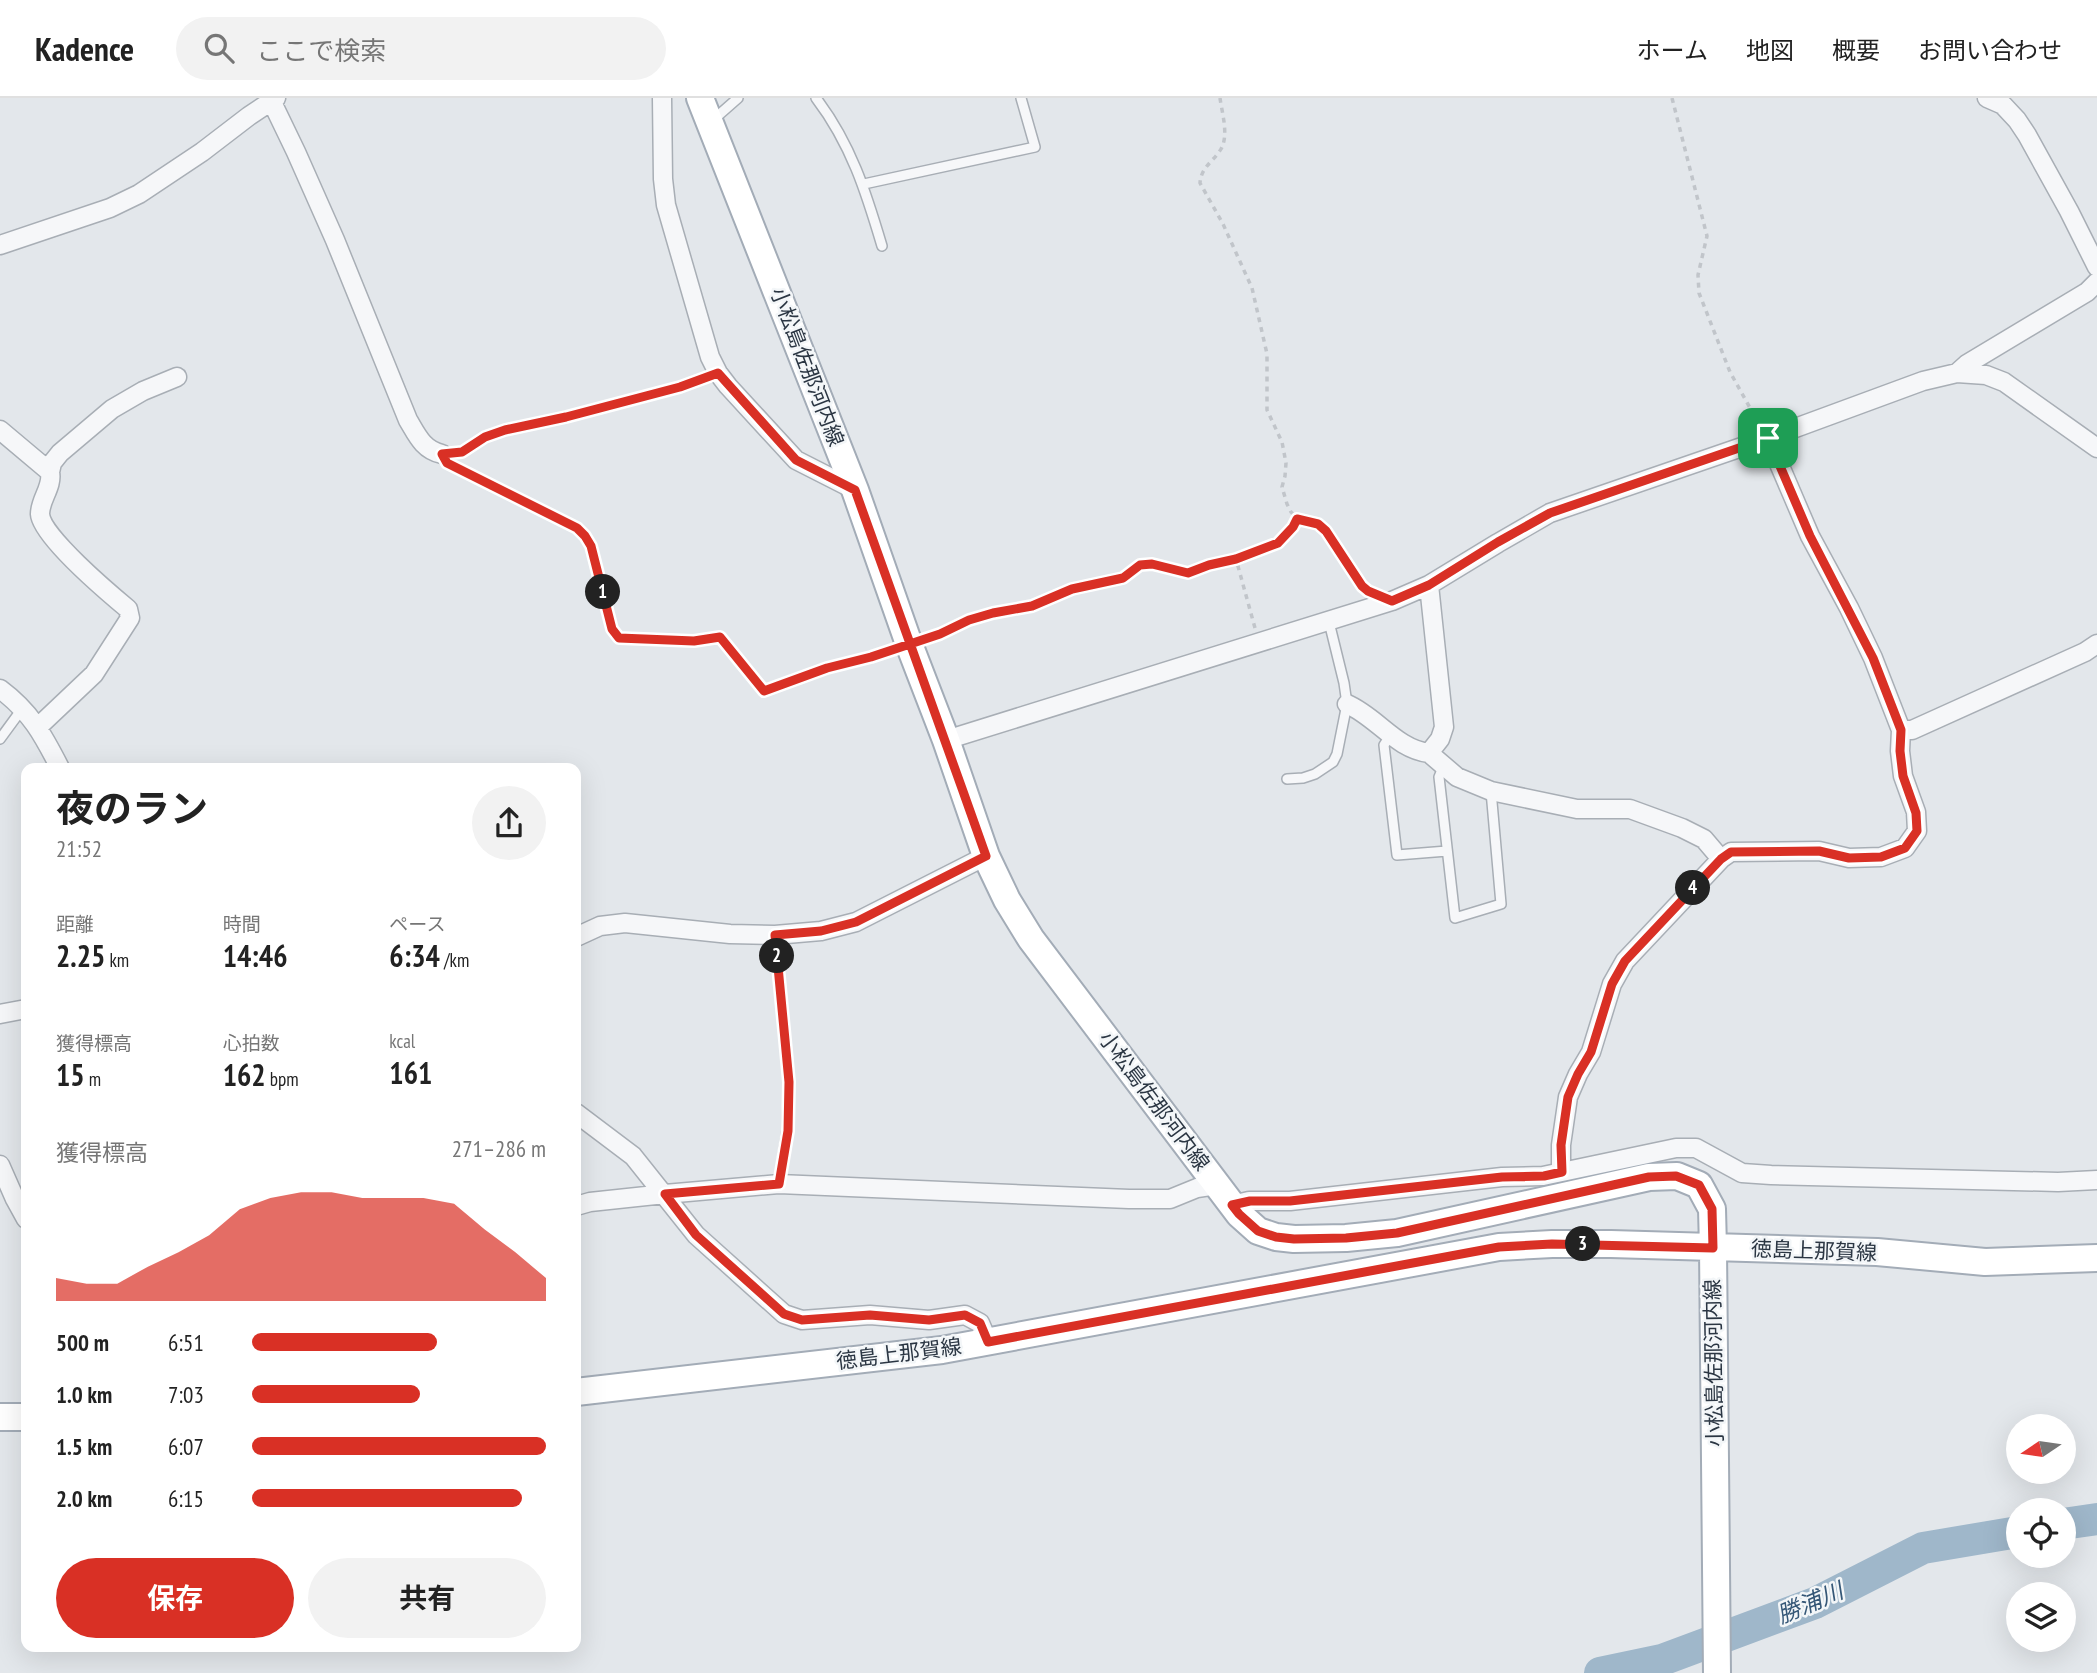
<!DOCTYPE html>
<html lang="ja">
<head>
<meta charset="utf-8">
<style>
  :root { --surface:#fff; --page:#f2f2f2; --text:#222; --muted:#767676; --line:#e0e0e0; --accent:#d93025 }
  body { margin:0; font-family:"PT Sans Narrow","Noto Sans JP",sans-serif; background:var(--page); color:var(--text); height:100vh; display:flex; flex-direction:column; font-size:26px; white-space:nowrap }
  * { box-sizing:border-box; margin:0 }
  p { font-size:23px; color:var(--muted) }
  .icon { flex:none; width:38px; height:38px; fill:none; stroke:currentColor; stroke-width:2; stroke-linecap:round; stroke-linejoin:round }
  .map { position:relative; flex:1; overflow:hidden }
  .sheet { position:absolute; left:21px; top:665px; width:560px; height:889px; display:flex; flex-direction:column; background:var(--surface); border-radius:14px; box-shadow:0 7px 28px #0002 }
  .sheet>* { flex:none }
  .needle { width:46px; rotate:257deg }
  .controls { position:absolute; left:2006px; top:1316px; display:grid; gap:14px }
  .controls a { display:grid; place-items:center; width:70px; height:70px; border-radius:50%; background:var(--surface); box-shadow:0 7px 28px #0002; font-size:35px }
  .pin { position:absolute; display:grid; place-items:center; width:60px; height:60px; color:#fff; margin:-30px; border-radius:14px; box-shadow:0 4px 10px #0006 }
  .km { position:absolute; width:35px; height:35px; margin:-18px; border-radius:50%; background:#222; color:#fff; font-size:19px; line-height:35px; text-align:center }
  .round { display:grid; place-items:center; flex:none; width:74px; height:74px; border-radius:37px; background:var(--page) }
  .headline { display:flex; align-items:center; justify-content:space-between; height:119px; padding:0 35px }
  h1 { font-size:38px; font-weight:700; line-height:52px }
  .metrics { display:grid; grid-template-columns:repeat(3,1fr); gap:10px; height:119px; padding:7px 35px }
  .metrics div { display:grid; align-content:center }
  .metrics b { font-size:30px; font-weight:700 }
  .metrics small { font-size:19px; font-weight:400 }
  .metrics p { font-size:19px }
  .chart { height:196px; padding:14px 35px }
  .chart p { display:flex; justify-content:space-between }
  .chart svg { width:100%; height:126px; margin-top:7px; fill:var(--accent); opacity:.7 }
  .primary-button { display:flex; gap:14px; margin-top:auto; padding:14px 35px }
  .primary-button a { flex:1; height:80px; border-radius:42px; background:var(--accent); color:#fff; font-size:28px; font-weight:700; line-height:80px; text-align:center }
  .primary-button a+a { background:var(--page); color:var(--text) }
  ul { padding:0 35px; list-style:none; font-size:23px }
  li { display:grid; grid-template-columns:112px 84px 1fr; align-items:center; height:52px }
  li i { height:18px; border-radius:9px; background:var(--accent) }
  header { display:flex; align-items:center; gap:42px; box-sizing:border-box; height:98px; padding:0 35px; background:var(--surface); border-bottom:2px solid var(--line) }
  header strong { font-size:33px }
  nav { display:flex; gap:38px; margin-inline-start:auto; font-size:24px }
  .search { width:490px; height:63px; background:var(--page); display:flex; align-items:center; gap:18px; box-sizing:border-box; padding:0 24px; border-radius:38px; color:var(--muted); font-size:26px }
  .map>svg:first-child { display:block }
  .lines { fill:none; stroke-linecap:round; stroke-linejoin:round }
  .river { stroke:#9fb7ca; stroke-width:32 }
  .lane-casing { stroke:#a8aeb5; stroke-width:12 }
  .street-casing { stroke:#a8aeb5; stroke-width:21 }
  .primary-casing { stroke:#a3acb7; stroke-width:30 }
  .path { stroke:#c1c5ca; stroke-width:3.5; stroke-dasharray:5 5; stroke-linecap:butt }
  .lane { stroke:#f6f7f9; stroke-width:9 }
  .street { stroke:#f6f7f9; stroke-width:18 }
  .primary { stroke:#fff; stroke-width:26 }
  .route-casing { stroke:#fff; stroke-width:14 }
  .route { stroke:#d93025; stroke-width:9 }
  .labels { text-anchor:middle; stroke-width:5; stroke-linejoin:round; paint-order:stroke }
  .street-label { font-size:21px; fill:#2b3643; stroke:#f3f6f8 }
  .water-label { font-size:23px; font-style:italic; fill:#355777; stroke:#f3f6f8 }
</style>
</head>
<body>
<header>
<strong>Kadence</strong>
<div class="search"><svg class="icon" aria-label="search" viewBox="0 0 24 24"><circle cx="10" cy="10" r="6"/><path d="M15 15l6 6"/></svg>ここで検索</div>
<nav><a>ホーム</a><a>地図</a><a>概要</a><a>お問い合わせ</a></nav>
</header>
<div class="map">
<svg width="2097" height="1575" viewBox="0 0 2097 1575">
  <rect width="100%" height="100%" fill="#e3e7eb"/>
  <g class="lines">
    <path class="river" d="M2063,1426L2097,1421
      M1600,1575L1662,1562L1815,1505L1923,1450L2018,1434"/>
    <g class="lane-casing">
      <path id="lane" d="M816,0C851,46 866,94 882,148
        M713,22L738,0
        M864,86L1035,49L1021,0
        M1390,638L1384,647L1397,757L1447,753
        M0,641L22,611
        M1444,667L1439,679L1455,820L1501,806L1491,693
        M1287,681L1303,680L1315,676L1333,664L1337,656L1347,606L1344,585L1329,524
        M775,837L789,984L787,1033L779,1086"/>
    </g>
    <g class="street-casing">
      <path id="street" d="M270,0L296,54L335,142L408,322C417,337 423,352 442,356
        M662,0L663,81L666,107L710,259L718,275L728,288L796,362L855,392
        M1987,0L2003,7L2017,22L2027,37L2069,113L2097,169
        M0,147L110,110L139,96L202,54L249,18L276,0
        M1957,275L1967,266L2087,194L2097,184
        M0,332L50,374C53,389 40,401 40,416C41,438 110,496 128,511L130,520L94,576L38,629
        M50,374L52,365L60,355L112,311L143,293L177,279
        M0,591C31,614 43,637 60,670
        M1347,606C1377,619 1396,651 1429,655L1440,641L1444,629L1429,487
        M1901,632H1912L2085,554L2097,546
        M946,642L1392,503L1429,487L1498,445L1550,415L1768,340L1923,283L1957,275L1986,277L2004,284L2097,350
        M1429,655L1457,679L1491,693L1577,711H1630L1682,730L1704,741L1721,761
        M576,839L600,828L625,825L730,836L775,837L821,833L856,824L986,758
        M0,916L26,911
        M576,1015L633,1058L696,1137L784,1216L802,1222L870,1217L929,1222L965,1217L980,1225L988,1244
        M0,1067L15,1101L26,1121
        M1561,1074V1047L1568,999L1578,976L1591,954L1612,886L1625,863L1721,761L1731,754L1819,753L1849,760L1881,759L1905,750L1917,733L1916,714L1903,678L1900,653L1901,632L1873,560L1849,510L1810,438L1768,340
        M1232,1107L1249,1103H1290L1502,1079L1543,1078L1676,1050H1696L1742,1075L1771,1077L2058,1084L2097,1082
        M576,1108L590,1104L665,1096L779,1086L1129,1101H1170L1197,1090L1217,1087"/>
    </g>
    <g class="primary-casing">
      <path id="primary" d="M700,0L855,392L909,546L946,642L986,758L1007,802L1031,841L1239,1116L1258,1133L1276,1139L1294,1141L1346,1140L1397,1135L1649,1079L1677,1078L1699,1087L1712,1111L1713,1150L1717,1575
        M576,1294L942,1252L1499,1149L1552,1146H1611L1877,1154L1985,1164L2097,1160
        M0,1319H26"/>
    </g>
    <path class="path" d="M1220,0C1222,15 1229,37 1221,51C1214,63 1201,69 1200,85L1223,126L1252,190L1267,256V312L1282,344L1286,365L1285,378L1282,389L1287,406L1291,414L1298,421L1318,426L1326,433L1362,488L1369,494
      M1672,0L1707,138L1698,177L1699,195L1730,274L1759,326
      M457,354H462L485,339L505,332L566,319L680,289L703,280
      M454,368L577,430L585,438L591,448L612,531L619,540L694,543L720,539L764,593L827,570L871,560L891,553
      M1255,530L1236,461C1260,452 1285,446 1297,421
      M928,540L969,522L993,515L1032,508L1072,490L1123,480L1140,467L1152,466L1188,475L1209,467L1236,461"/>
    <use href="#lane" class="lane"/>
    <use href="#street" class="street"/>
    <use href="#primary" class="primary"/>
  </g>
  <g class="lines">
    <g class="route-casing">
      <path id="route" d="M1768,340L1550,415L1498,444L1429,487L1392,503L1368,493L1362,488L1326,433L1318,426L1297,421L1293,429L1278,445L1236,461L1209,467L1188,475L1152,466L1140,467L1123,480L1072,491L1032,508L993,515L969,522L940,536L871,559L827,570L764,593L720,539L694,543L619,540L612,531L591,448L585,438L577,430L447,365L442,356L462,354L485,339L505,332L566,319L680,289L718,275L796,362L855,392C898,515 943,636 986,758L856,824L821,833L775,837L789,984L788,1033L779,1086L665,1096L696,1137L784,1216L802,1222L870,1217L929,1222L965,1217L980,1225L988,1244L1499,1149L1552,1146L1713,1150L1712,1111L1699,1087L1676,1078L1649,1079L1397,1135L1346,1140L1294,1141L1276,1139L1258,1133L1239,1116L1232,1107L1250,1103H1290L1502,1079L1544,1078L1562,1074L1561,1047L1568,999L1578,976L1591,954L1612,886L1625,863L1721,761L1731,754L1819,753L1849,760L1881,759L1905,750L1917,733L1916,715L1903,678L1900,653L1901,632L1873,560L1810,438L1768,340"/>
    </g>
    <use href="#route" class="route"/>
  </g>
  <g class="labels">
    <g class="street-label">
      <text transform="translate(807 269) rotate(69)" y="7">小松島佐那河内線</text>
      <text transform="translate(1154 1003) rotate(53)" y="7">小松島佐那河内線</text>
      <text transform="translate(1814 1153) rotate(2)" y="7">徳島上那賀線</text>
      <text transform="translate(899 1256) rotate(-7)" y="7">徳島上那賀線</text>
      <text transform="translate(1714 1265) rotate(-91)" y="7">小松島佐那河内線</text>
    </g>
    <g class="water-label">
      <text transform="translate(1810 1505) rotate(-23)" y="8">勝浦川</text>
    </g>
  </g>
</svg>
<div class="controls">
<a><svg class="needle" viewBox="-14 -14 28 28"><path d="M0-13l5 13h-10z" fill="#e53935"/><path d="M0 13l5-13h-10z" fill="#767676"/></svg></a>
<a><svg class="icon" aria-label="locate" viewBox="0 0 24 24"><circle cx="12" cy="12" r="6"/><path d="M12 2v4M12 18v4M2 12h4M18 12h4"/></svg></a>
<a><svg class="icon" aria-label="layers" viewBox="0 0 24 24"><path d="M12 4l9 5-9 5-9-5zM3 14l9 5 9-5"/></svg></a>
</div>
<div class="pin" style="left:1768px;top:340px;background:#1e9e55"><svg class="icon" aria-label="arrive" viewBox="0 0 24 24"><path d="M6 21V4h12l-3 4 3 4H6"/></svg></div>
<b class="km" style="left:603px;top:494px">1</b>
<b class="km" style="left:777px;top:858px">2</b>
<b class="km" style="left:1583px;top:1146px">3</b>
<b class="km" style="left:1693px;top:790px">4</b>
<section class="sheet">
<div class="headline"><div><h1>夜のラン</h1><p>21:52</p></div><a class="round"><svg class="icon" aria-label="share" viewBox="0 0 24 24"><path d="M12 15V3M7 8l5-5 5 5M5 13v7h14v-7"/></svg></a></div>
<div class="metrics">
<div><p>距離</p><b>2.25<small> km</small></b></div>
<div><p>時間</p><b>14:46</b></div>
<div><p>ペース</p><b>6:34<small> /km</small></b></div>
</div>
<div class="metrics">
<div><p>獲得標高</p><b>15<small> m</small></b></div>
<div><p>心拍数</p><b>162<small> bpm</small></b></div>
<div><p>kcal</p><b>161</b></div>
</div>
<div class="chart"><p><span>獲得標高</span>271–286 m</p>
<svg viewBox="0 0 160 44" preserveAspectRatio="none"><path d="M0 44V36L10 38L20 38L30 32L40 27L50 21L60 12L70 8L80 6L90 6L100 8L110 8L120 8L130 10L140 19L150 27L160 36V44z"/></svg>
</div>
<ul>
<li><b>500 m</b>6:51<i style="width:63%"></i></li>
<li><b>1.0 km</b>7:03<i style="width:57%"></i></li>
<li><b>1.5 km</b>6:07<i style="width:100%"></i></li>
<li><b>2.0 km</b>6:15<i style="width:92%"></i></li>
</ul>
<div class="primary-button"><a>保存</a><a>共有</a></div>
</section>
</div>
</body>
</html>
